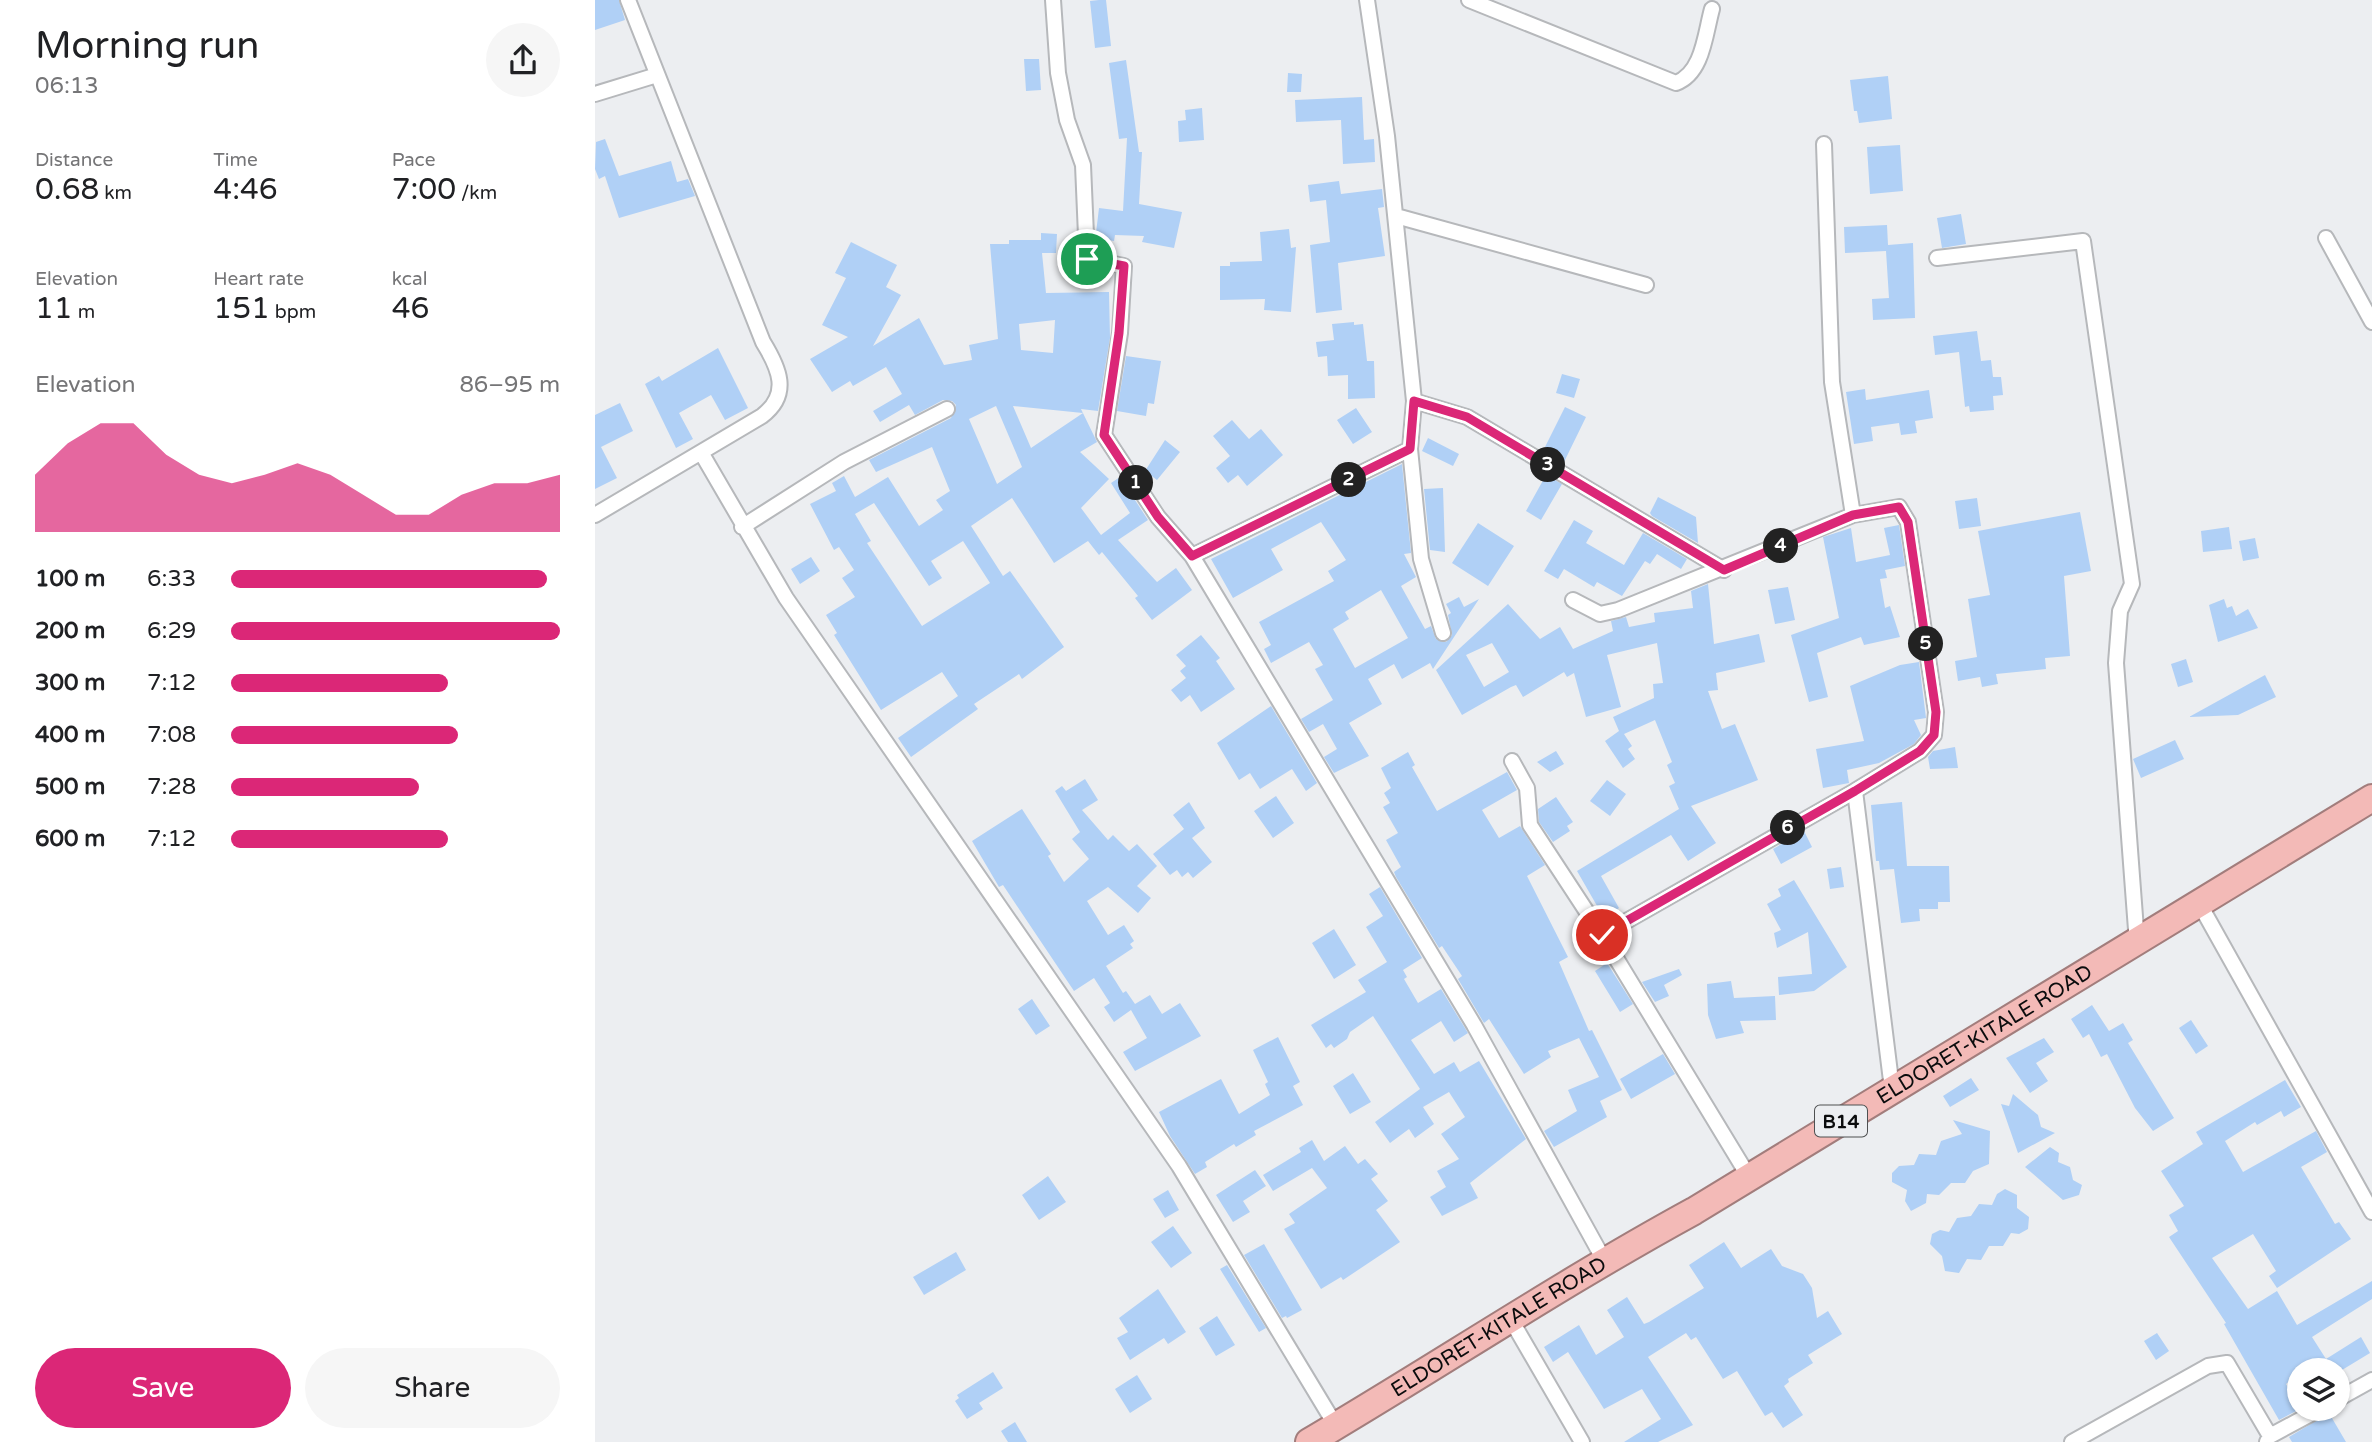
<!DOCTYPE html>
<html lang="en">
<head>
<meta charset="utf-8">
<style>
  :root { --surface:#fff; --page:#f6f6f6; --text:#202124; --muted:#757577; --accent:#db2777 }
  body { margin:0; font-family:"Varela Round",sans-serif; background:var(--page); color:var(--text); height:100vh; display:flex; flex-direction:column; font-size:26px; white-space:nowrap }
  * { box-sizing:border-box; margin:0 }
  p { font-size:23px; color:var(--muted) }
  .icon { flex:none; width:38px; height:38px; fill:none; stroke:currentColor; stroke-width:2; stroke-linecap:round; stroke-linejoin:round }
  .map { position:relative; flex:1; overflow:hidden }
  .sheet { display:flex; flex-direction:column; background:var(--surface); width:595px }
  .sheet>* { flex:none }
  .fabs { position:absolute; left:1692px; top:1358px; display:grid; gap:14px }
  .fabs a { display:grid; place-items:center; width:63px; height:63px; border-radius:50%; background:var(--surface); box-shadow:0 2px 5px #0004; font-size:35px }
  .pin { position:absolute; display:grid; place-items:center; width:60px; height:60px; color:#fff; margin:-30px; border:4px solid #fff; border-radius:50%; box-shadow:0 2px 7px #0007 }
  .km { position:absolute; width:35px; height:35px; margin:-18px; border-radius:50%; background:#222; color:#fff; font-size:19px; line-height:35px; text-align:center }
  .round { display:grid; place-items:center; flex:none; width:74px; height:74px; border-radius:37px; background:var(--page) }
  .head { display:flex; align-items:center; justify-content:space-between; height:119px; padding:0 35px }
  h1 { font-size:38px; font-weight:600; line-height:52px }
  .stats { display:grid; grid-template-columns:repeat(3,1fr); gap:10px; height:119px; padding:7px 35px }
  .stats div { display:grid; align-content:center }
  .stats b { font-size:30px; font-weight:600 }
  .stats small { font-size:19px; font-weight:400 }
  .stats p { font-size:19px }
  .chart { height:196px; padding:14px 35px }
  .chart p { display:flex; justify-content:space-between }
  .chart svg { width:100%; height:126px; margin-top:7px; fill:var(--accent); opacity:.7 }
  .action { display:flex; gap:14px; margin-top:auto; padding:14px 35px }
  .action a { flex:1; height:80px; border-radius:42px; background:var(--accent); color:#fff; font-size:28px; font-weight:600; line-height:80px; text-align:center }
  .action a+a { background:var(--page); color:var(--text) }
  ul { padding:0 35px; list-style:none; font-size:23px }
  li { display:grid; grid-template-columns:112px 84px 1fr; align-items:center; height:52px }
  li i { height:18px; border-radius:9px; background:var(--accent) }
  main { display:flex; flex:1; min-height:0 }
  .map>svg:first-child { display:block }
  .building { fill:#b0d0f6; fill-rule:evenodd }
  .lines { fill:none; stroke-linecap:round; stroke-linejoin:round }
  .street-casing { stroke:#b6b8bb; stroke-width:18 }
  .highway-casing { stroke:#a27d7c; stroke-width:30 }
  .street { stroke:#fff; stroke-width:14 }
  .highway { stroke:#f3bab7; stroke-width:26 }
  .route-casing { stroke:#fff; stroke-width:14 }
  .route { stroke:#db2777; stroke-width:9 }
  .labels { text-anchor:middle; stroke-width:6; stroke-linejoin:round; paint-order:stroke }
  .shield { fill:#eceef1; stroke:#4e5051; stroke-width:2 }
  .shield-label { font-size:19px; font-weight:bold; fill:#0b0c0d }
  .street-label { font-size:21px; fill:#0b0c0d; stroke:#eceef1 }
</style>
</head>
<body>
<main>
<section class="sheet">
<div class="head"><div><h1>Morning run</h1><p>06:13</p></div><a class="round"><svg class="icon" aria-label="share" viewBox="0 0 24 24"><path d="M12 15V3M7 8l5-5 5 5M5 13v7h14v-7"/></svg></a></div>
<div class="stats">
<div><p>Distance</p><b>0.68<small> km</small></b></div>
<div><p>Time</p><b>4:46</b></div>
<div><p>Pace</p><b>7:00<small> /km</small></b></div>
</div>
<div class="stats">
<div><p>Elevation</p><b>11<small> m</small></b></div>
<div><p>Heart rate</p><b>151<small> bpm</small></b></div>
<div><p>kcal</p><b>46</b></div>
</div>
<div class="chart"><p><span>Elevation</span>86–95 m</p>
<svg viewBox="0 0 160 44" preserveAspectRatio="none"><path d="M0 44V24L10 13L20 6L30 6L40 17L50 24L60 27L70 24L80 20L90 24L100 31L110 38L120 38L130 31L140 27L150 27L160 24V44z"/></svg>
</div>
<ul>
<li><b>100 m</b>6:33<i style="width:96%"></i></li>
<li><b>200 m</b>6:29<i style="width:100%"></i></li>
<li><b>300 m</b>7:12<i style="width:66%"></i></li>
<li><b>400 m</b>7:08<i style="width:69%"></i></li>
<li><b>500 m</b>7:28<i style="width:57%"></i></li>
<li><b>600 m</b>7:12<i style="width:66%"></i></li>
</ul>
<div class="action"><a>Save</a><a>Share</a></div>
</section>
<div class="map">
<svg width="1777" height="1442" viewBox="0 0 1777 1442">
  <rect width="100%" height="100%" fill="#eceef1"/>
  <path class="building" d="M0,0H24L30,20L0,30Z
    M504,0H511L516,46L500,48L495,1Z
    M429,59H444L446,90L431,91Z
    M531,60L544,152H547L544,204L587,212L579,248L547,242L549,236L520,235L519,241L506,239V234L501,233L504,208L528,211L532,138L524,139L514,63Z
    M693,73L707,74L706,92H692Z
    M1293,76L1297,119L1264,123L1262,111H1259L1255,80Z
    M767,97L769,140L779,139L780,162L748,164L746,120L701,122L700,100Z
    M607,108L609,140L584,142L583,121L591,120L590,110Z
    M10,139L24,176L76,161L82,182L93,179L100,196L24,218L10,176L4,179L0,169L1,142Z
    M1305,145L1308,191L1275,194L1272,147Z
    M744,181L746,194L787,189L789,207L783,208L790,256L743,263L747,310L721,313L715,245L735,242L731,200L715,202L713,185Z
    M1366,214L1371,244L1347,248L1342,218Z
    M1292,225L1293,245L1318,243L1320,318L1278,320L1277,299L1294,298L1291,251L1250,253L1249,227Z
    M694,229L696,248L701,247L696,312L669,310L670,299L625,300V266H635V262L667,261L665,232Z
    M446,233L462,234L461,253H447L451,293L514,292L515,338L503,411L486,409L502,442L485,452L514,479L486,508L506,535L535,513L516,483L525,477L553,520L523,540L562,582L581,568L597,590L557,620L540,598L543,596L507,552L504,555L493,541L459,563L417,498L376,526L408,576L415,571L469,647L427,679L424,674L379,704L383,709L316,757L303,738L363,696L347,672L286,710L239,635L242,633L231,615L260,597L247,578L259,570L244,547L239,550L215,504L241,491L237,483L249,476L260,497L293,477L324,526L348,510L341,500L355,491L337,447L281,472L274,460L356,418L361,405L357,401L348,400L320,415L314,405L285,422L278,411L307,394L291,367L258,386L255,381L237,392L215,359L253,337L227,325L251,278L240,273L256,242L302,265L291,287L306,295L278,346L324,318L349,365L377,360L374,345L403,339L395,244H414V240H446ZM460,320L458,353L426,350L424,324ZM401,406L427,467L402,484L374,419ZM418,406L488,413L436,448ZM279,503L334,586L347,578L336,561L368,541L395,583L327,626L272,543L276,541L260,514Z
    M759,322V325L768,324L772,361H779L780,398L753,399V375L733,376L732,356L723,357L721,342L739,340L737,324Z
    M1382,331L1386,361L1396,360L1398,377H1406L1408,395L1398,396L1399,410L1375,412L1374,406L1370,407L1364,352L1340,355L1338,336Z
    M123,348L153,408L130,420L116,395L84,413L98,439L81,448L50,384L64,376L67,381Z
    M531,356L566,361L559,404L553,403L551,416L522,411Z
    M967,374L985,379L979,398L961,393Z
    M1270,389L1271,400L1334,390L1338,418L1320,421L1322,433L1306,435L1304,423L1276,427L1278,441L1259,444L1251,392Z
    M25,403L38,431L6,447L22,478L0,489V415Z
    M970,407L991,417L969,462L948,451Z
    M761,408L777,432L758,444L742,420Z
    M637,420L654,439L666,429L688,455L652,486L643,475L633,483L621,468L635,456L618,436Z
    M833,438L864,454L858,466L827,451Z
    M570,440L585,452L562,480L550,471Z
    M807,464L816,553L809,554L821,577L806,586L830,629L836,626L841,639L851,642L857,635L853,615L856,613L851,604L864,597L869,607L884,599L838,669L835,663L807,679L799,664L773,679L787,704L754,723L774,756L739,773L729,757L742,749L728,724L714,732L706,719L738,700L720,669L728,665L714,642L676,663L669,649L676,645L664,622L739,581L733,571L751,560L726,522L676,549L688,570L638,598L616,559ZM786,590L813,638L760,668L738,629L754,619L750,612Z
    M951,475L967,484L946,520L931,511Z
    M848,488L850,552L835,550L829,489Z
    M1063,497L1101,517L1103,543L1057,516L1055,513Z
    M1382,498L1386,526L1364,529L1360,501Z
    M1485,512L1496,571L1469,576L1475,656L1450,658L1451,669L1401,674L1403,684L1387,687L1385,677L1363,681L1360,661L1382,657L1373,599L1395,595L1383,531Z
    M979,520L998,531L991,543L1029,565L1048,533L1092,559L1086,569L1062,554L1055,564L1050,561L1027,596L1002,582L999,587L969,569L963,579L949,571Z
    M883,523L919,546L893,586L857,563Z
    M1304,525L1310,566L1290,570L1292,578L1285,579L1290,608L1295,606L1305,637L1269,645L1266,637L1222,653L1233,697L1214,702L1196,635L1244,618L1228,537L1256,528L1261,562L1295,555L1289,528Z
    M1634,527L1637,549L1608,552L1606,531Z
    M1660,538L1664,558L1648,561L1644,541Z
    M216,557L225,571L205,584L196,569Z
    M1113,584L1119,644L1164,634L1170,662L1121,673L1123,690L1113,691L1127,729L1140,724L1163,780L1096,806L1121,843L1093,861L1076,835L1006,876L1024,908L1009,918L982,871L1084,809L1074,786L1080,783L1072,765L1077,762L1060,720L1029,734L1037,746L1033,749L1040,759L1028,768L1010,741L1024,731L1018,717L1059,698L1058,684L1068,683L1062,643L1012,655L1026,707L991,717L979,673L972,677L969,672L928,697L921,685L916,687L867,715L841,670L913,604L945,639L965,627L978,649L1018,631L1016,621L1031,617L1034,627L1060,622L1059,613L1098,608L1096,591ZM897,643L914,672L889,687L871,655Z
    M1193,587L1200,620L1180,624L1173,590Z
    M1629,599L1632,608L1637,606L1641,616L1653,609L1663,628L1623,642L1614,605Z
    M606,635L625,658L621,661L640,689L606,712L595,695L586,702L576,690L591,678L585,671L591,666L581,655Z
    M1591,659L1598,682L1583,687L1576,664Z
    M1324,662L1331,718L1319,720L1326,735L1319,744L1284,763L1252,770L1254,783L1228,788L1221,749L1269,741L1255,686L1305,665Z
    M1670,675L1681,697L1643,715L1594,717Z
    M676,706L722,783L711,791L697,769L665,789L655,773L644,780L622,743Z
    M1580,740L1589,759L1546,778L1538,759Z
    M1360,747L1363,768L1335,769L1333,757L1338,751Z
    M961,751L969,764L955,772L942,762Z
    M813,752L820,765L817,767L842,811L912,772L922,790L887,810L904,838L925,826L950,865L932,876L973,957L964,962L994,1031L997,1030L1027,1090L1005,1101L1012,1117L959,1147L949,1131L982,1111L973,1090L1004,1077L984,1038L953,1051L956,1057L929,1074L894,1019L889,1023L863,979L867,976L847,946L844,948L801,877L799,872L806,867L791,840L803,833L788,807L795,803L789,793L796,788L786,768Z
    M490,779L503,800L487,810L513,840L518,835L534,851L542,844L562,866L542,886L556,898L543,913L513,887L492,901L513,935L529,925L539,941L535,944L538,948L511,966L528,993L531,991L540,1004L555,995L567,1014L585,1003L606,1036L540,1071L528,1052L552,1038L536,1010L519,1022L509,1007L515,1003L499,978L479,991L408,885L404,887L377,841L427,809L456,854L453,856L469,882L494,859L477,839L485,832L460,791L467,786L471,791Z
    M1012,780L1031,794L1015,816L995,801Z
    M681,796L699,823L678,838L659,811Z
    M961,797L978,822L972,826L975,831L958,842L944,822L943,809Z
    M594,802L610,828L597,838L617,862L598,878L593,872L587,877L582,870L575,875L558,854L589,829L578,815Z
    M1307,802L1312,866H1354L1355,902H1343V909H1324L1325,921L1306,923L1299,869L1285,870L1284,861H1281L1276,805Z
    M1209,831L1217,847L1186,864L1178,849Z
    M1246,867L1249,887L1235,889L1232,869Z
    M1199,880L1252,967L1219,991L1184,995L1183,977L1217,974L1213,932L1182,948L1179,933L1186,930L1172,904L1186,896L1183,889Z
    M785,887L827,958L808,970L812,977L809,979L823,1003L846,989L873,1033L859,1042L846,1021L816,1040L839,1074L859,1062L865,1072L884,1061L931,1139L875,1183L883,1198L847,1216L835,1197L851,1187L842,1171L864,1159L846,1134L870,1117L854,1092L828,1107L839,1124L820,1138L814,1129L795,1143L780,1122L825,1089L778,1016L755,1032L752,1039L739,1048L736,1044L731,1048L716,1025L771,992L763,980L792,962L771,927L788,916L774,894Z
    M739,929L761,965L739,979L717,943Z
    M1012,963L1038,1004L1025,1012L1000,971Z
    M1084,969L1087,975L1069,985L1074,996L1060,1002L1047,982Z
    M1136,981L1139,998L1180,996L1181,1020L1145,1021L1149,1033L1121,1039L1113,1015L1112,984Z
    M437,999L455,1026L441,1035L423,1009Z
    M1497,1005L1514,1031L1528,1023L1538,1040L1533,1043L1579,1118L1558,1131L1540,1108L1512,1054L1506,1057L1494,1034L1488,1038L1476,1019Z
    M1596,1020L1613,1046L1601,1054L1584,1028Z
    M683,1037L705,1082L698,1086L708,1105L659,1131L661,1135L641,1147L639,1144L610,1162L612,1167L600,1174L575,1136L564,1112L626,1079L644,1114L675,1095L670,1084L673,1082L658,1050Z
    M1449,1038L1459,1052L1441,1063L1453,1081L1435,1093L1411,1058Z
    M1068,1054L1080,1074L1036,1099L1025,1079Z
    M758,1073L776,1102L755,1114L738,1086Z
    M1376,1078L1384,1090L1355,1107L1348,1096Z
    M1690,1080L1706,1107L1689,1117L1686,1111L1662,1125L1660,1122L1630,1141L1648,1172L1721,1131L1732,1152L1706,1167L1740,1224L1744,1222L1756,1239L1682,1288L1674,1276L1681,1271L1658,1234L1617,1258L1653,1309L1682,1291L1702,1325L1777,1281V1299L1717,1337L1731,1359L1766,1337L1775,1353L1747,1370H1704V1375L1691,1384L1705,1409L1684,1420L1629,1324L1631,1323L1574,1237L1583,1231L1574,1215L1589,1206L1566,1171L1608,1144L1601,1132Z
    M1418,1094L1443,1115L1446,1127L1460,1133L1423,1153L1406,1104L1414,1106Z
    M1358,1120L1395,1131L1394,1164L1378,1171L1370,1183H1356L1344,1195L1332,1194L1331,1203L1316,1211L1310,1201L1312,1190L1297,1182V1173L1304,1166L1319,1165L1324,1154L1341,1155L1346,1141L1367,1134Z
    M717,1140L729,1161L750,1146L763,1164L770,1159L783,1174L776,1179L793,1201L781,1210L805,1242L748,1280L746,1277L726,1289L689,1229L700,1223L694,1214L732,1188L717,1168L678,1191L668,1175L706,1152L704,1148Z
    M1455,1147L1464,1153L1463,1162L1475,1167L1478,1180L1487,1185L1484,1195L1468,1200L1430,1167Z
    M660,1170L671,1186L648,1201L655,1212L638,1222L621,1195Z
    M453,1176L471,1202L444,1220L427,1195Z
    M1410,1189L1422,1195V1208L1434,1217L1433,1229L1424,1234L1416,1233L1408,1246H1394L1386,1260L1372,1259L1364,1273L1350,1271L1347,1256L1335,1244L1337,1234L1345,1230L1354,1232L1362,1218L1376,1216L1384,1204L1397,1205L1402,1194Z
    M573,1190L584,1210L570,1218L558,1199Z
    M578,1226L597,1253L576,1268L556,1242Z
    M1129,1242L1146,1268L1176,1249L1187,1266L1208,1274L1217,1288L1222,1318L1233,1311L1247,1334L1213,1355L1218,1363L1193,1379L1194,1382L1189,1386L1208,1415L1188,1428L1177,1412L1170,1416L1142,1371L1128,1379L1101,1337L1096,1340L1091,1333L1053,1357L1098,1425L1063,1442H1029L1066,1419L1047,1389L1009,1409L973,1352L958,1362L949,1347L984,1325L1001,1355L1029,1337L1012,1310L1032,1297L1049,1324L1054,1322L1109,1288L1094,1265Z
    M669,1244L707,1310L692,1318L691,1316L687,1318L649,1255Z
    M361,1252L371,1270L329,1295L318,1277Z
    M632,1265L671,1328L664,1332L625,1269Z
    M563,1289L591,1332L573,1344L569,1338L535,1360L522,1338L533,1332L524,1318Z
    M622,1316L640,1345L621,1356L604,1328Z
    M1562,1333L1574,1351L1561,1360L1549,1341Z
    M398,1372L408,1388L384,1403L388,1409L372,1419L360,1401L364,1398L362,1395Z
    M542,1375L557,1399L535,1413L520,1389Z
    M1734,1413L1751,1442H1697L1694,1437Z
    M420,1422L432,1442H413L406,1431Z"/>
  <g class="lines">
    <g class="street-casing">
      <path id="street" d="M458,0L463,73L472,120L488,165L492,259L529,266L525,333L509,435L563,517L597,556L879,1025L1009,1260
        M772,0L792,136L819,401L872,417L1129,570
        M874,0L1081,83C1108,73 1110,34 1117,9
        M0,94L62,75
        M1229,144L1237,382L1258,515
        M801,216L1051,285
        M1731,238L1777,322
        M1342,258L1488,241L1537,584L1525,611L1521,663L1542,943
        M815,449L826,559L848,633
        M107,454L191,598L584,1166L741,1426
        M0,515L167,416C196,394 184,368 168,342L33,0
        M147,527L249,462L352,409
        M597,556L815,449L819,401
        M978,600L1005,614L1023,610L1258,515L1304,507L1313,522L1341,712L1339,735L1325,751L1260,791L1007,935
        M917,761L932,788L935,825L1007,935L1154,1177
        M1260,791L1297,1089
        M1604,903L1777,1212
        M915,1318L987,1442
        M1743,1399L1777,1380
        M1477,1442L1613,1366L1632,1363L1675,1436
        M1672,1442L1675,1436L1725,1409"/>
    </g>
    <g class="highway-casing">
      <g id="highway">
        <path id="s1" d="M714,1442C843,1366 967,1283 1099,1211L1777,798"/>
      </g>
    </g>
    <use href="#street" class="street"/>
    <use href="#highway" class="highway"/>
  </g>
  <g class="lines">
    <g class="route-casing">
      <path id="route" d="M492,259L529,266L524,333L509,435L563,517L597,556L815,449L819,401L872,417L1129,570L1258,515L1304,507L1313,522L1341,712L1339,735L1325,751L1260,791L1007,935"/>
    </g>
    <use href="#route" class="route"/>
  </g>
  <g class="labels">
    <rect class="shield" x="1220" y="1105.5" width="52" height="31" rx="5"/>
    <g class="shield-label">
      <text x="1246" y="1128">B14</text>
    </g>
    <g class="street-label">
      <text dy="7" stroke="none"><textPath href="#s1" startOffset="789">ELDORET-KITALE ROAD</textPath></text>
      <text dy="7" stroke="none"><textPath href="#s1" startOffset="222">ELDORET-KITALE ROAD</textPath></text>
    </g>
  </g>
</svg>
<div class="fabs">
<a><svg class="icon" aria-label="layers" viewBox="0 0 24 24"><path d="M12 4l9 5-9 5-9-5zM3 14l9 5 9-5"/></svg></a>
</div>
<div class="pin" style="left:492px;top:259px;background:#1e9e55"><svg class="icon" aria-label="arrive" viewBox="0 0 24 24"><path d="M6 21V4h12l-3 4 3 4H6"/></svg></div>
<div class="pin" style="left:1007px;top:935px;background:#d93025"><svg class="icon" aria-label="check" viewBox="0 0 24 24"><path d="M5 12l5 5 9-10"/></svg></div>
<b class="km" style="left:541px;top:483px">1</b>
<b class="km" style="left:754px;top:480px">2</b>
<b class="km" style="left:953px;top:465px">3</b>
<b class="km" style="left:1186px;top:546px">4</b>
<b class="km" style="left:1331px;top:644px">5</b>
<b class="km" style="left:1193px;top:828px">6</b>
</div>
</main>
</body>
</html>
